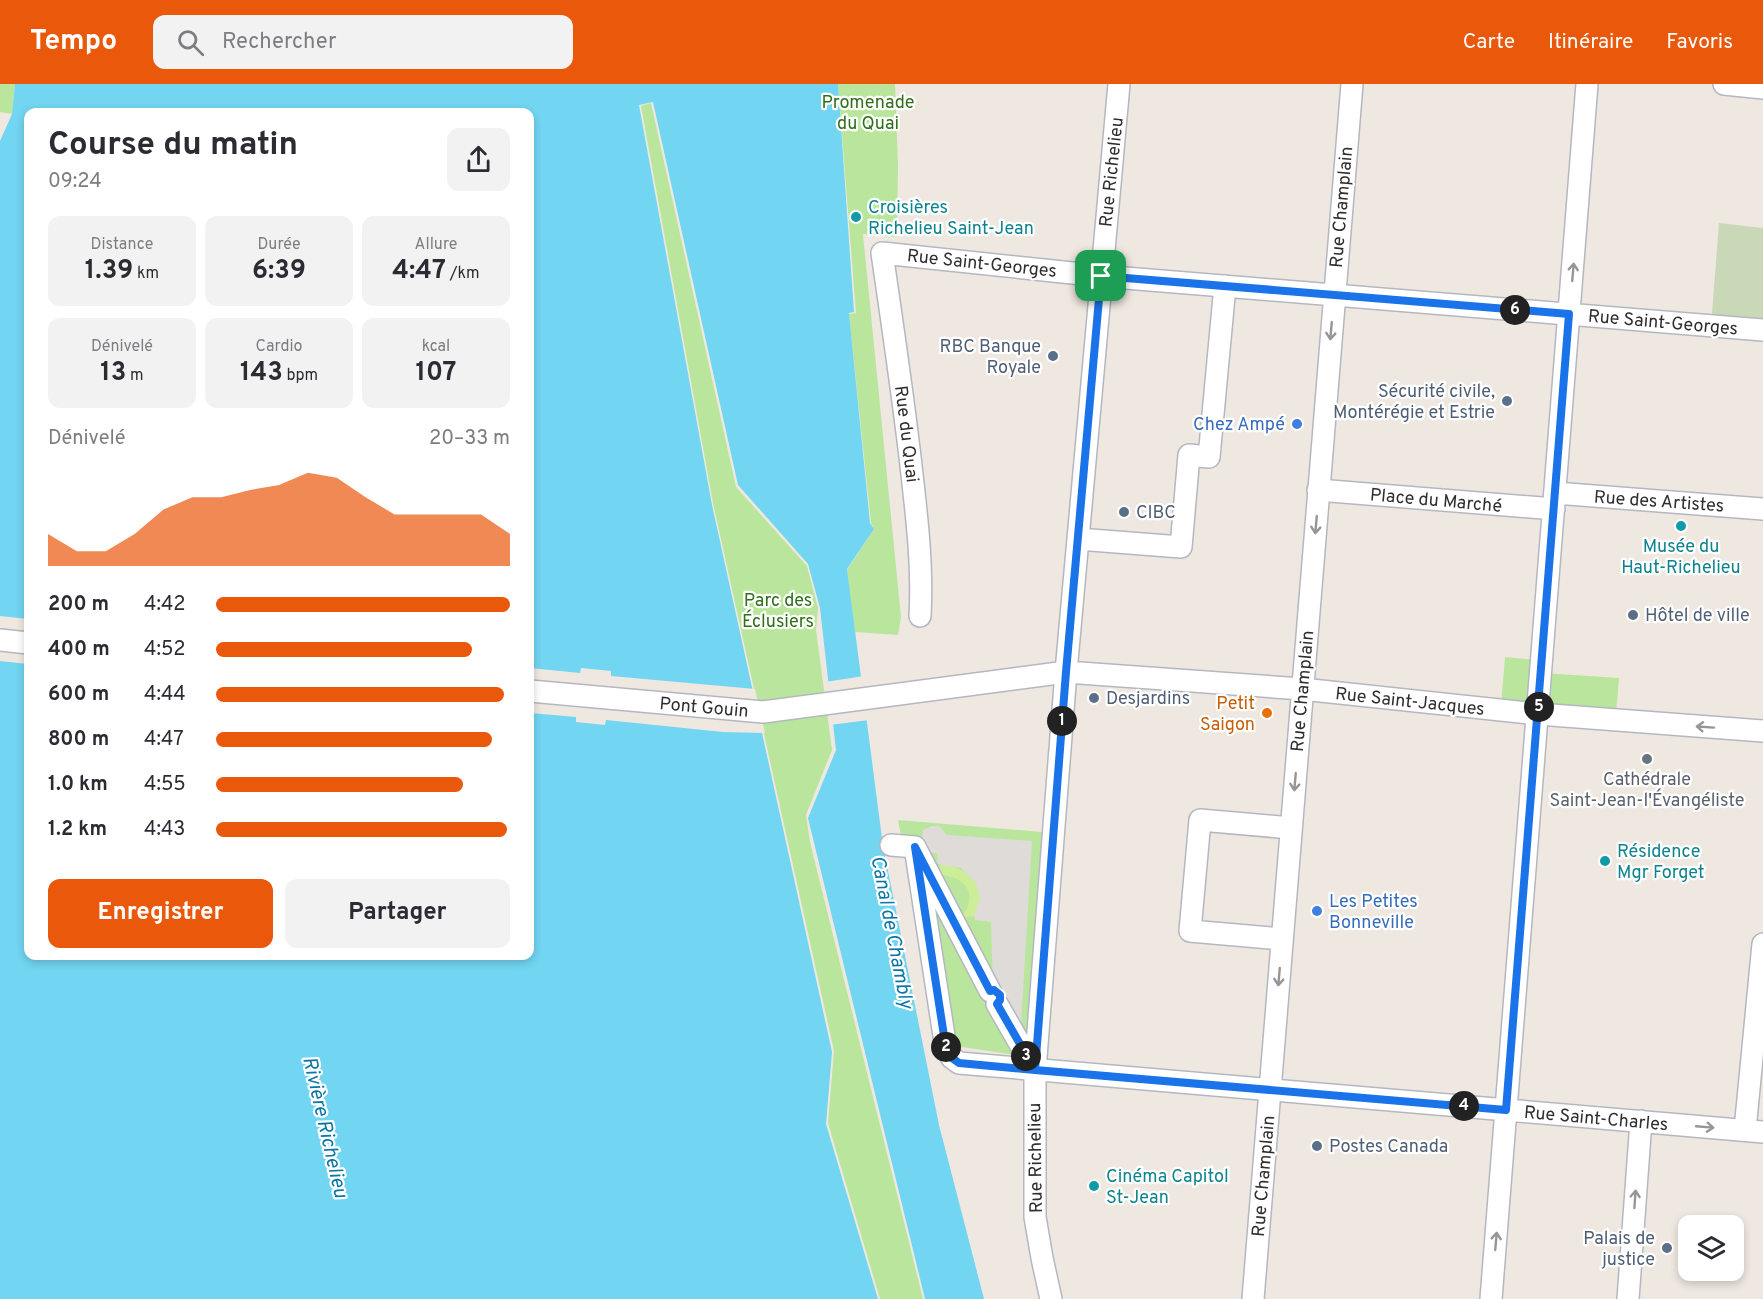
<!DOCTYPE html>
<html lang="fr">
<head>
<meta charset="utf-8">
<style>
  :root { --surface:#fff; --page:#f2f2f3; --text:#2b2b33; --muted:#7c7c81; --accent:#ea580c }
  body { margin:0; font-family:Overpass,sans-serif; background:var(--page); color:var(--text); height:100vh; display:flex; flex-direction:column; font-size:22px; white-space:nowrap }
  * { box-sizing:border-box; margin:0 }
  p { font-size:20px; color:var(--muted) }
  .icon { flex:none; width:33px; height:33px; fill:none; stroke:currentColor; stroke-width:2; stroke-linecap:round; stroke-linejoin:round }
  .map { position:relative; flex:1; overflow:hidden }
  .drawer { position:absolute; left:24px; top:24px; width:510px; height:852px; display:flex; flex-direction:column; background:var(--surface); border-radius:12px; box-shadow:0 3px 9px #0003 }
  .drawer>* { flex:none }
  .fabs { position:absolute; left:1678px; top:1131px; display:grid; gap:12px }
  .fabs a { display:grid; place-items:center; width:66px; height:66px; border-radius:12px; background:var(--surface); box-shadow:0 3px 9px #0003; font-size:30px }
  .pin { position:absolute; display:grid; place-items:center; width:51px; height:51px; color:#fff; margin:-26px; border-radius:12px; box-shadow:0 3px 9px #0006 }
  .km { position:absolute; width:30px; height:30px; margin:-15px; border-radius:50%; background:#222; color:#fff; font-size:16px; line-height:30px; text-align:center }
  .round { display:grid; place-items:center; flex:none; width:63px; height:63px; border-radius:12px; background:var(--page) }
  .head { display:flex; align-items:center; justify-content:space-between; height:102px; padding:0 24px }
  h1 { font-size:33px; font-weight:700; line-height:45px }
  .figures { display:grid; grid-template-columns:repeat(3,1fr); gap:9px; height:102px; padding:6px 24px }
  .figures div { display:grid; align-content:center; border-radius:12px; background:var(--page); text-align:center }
  .figures b { font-size:26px; font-weight:700 }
  .figures small { font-size:16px; font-weight:400 }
  .figures p { font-size:16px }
  .chart { height:168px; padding:12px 24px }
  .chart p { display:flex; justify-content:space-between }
  .chart svg { width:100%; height:108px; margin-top:6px; fill:var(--accent); opacity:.7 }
  .action { display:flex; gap:12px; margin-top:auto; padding:12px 24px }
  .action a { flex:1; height:69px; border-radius:12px; background:var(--accent); color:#fff; font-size:24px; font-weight:700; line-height:69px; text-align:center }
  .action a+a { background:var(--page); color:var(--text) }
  ul { padding:0 24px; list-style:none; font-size:20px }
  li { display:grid; grid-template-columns:96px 72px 1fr; align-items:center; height:45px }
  li i { height:15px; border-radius:8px; background:var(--accent) }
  header { display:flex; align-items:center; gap:36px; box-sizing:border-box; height:84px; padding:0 30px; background:var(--accent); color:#fff }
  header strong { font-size:28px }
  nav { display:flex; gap:33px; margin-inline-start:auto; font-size:21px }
  .search { width:420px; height:54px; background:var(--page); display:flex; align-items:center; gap:15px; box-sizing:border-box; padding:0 21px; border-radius:12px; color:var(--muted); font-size:22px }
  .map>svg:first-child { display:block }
  .green { fill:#b9e69c }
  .cemetery { fill:#c9d9b7 }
  .pitch { fill:#cded98 }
  .plaza { fill:#dfdbd8 }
  .water { fill:#72d5f2; fill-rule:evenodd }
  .pier { fill:#efe8e0 }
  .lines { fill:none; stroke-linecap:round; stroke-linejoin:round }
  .minor-casing { stroke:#b4b7c1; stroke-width:24 }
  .minor { stroke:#fff; stroke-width:21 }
  .oneway { stroke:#969696 }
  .route-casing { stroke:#fff; stroke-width:12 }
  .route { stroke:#1a73e8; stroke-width:8 }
  .culture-dot { fill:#0f9aa8; stroke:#fff; stroke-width:2 }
  .service-dot { fill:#5c6f8a; stroke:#fff; stroke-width:2 }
  .shop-dot { fill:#3f7fe0; stroke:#fff; stroke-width:2 }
  .food-dot { fill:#e8710a; stroke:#fff; stroke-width:2 }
  .worship-dot { fill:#6b7280; stroke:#fff; stroke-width:2 }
  .labels { text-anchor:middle; stroke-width:4.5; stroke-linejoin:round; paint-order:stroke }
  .park-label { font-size:18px; fill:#2f6f19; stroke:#fff }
  .street-label { font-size:18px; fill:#2e2e2e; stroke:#fff }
  .culture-label { font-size:18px; fill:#0d838f; stroke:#fff; text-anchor:start }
  .service-label { font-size:18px; fill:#4e5e75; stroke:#fff; text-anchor:start }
  .shop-label { font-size:18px; fill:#366cbe; stroke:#fff; text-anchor:end }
  .food-label { font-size:18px; fill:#c56008; stroke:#fff; text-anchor:end }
  .worship-label { font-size:18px; fill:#5b616d; stroke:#fff }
  .water-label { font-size:20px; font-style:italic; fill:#0a76a5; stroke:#fff }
</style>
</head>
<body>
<header>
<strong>Tempo</strong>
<div class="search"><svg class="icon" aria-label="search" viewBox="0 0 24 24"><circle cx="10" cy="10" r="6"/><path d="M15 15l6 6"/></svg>Rechercher</div>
<nav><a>Carte</a><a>Itinéraire</a><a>Favoris</a></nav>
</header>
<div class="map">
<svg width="1763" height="1215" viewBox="0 0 1763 1215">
  <rect width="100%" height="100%" fill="#efe8e0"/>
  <path class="green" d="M0,0H15L12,30L0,28Z
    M838,0H895L898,81L897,153L863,150L901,533L898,551L855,548L847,486L874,445L871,439L849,230L856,229Z
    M651,19L736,403L807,482L818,524L816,546L832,666L806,731L810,758L923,1215H880L828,1039L834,967L713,419L641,22Z
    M1505,573L1537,576L1533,623L1501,621Z
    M1543,589L1619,594L1616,631L1541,626Z
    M898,736L1042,748L1027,973L949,961L940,949Z"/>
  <path class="cemetery" d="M1719,139L1763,144V246L1711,242Z"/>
  <path class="pitch" d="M940,780C967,782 993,805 974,832L961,834C979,811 967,793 940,791Z"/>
  <path class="plaza" d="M932,742H939L947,751L1032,757L1020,958L1001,907L993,904L991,838L975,836L974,832L980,814L976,799L961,784L938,780L937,769H928L921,760L923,746Z"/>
  <path class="water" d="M15,0H838L854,228L849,229L870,439L874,445L847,485L883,762L939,1041L984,1215H925L808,734L836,666L820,524L808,480L738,401L653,18L639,21L712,421L832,968L826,1040L878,1215H0V57L12,30ZM28,28H530V872H28Z"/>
  <path class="pier" d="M0,532L28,535V580L0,577Z
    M530,584L580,589L581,584L611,587V592L755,605L765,649L723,648L606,636L605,641L576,638V633L530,629Z
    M864,592L869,636L830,641L825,598Z"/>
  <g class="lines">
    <g class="minor-casing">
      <path id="minor" d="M1724,0L1763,4
        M1318,406L1554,425
        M1555,409L1763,425
        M1078,455L1181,463L1189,371L1209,373L1225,202
        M920,532C923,479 916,426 910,373C902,305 892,237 882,169L1101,192L1763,246
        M0,556L28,559
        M530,607L763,628L1066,588L1302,605L1538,630L1763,647
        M891,761L915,763L990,907
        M915,763L946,965L952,974L959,979L1763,1048
        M1282,855L1190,847L1200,736L1291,744
        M997,920L1035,986
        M1745,1046L1763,860
        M1051,1215L1042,1174L1035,1133V986L1066,588L1119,0
        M1253,1215L1352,0
        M1491,1215L1587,0
        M1628,1215L1641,1037"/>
    </g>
    <use href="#minor" class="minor"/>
  </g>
  <defs><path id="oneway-shaft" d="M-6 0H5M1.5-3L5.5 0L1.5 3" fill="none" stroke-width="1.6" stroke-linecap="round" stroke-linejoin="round" transform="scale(1.5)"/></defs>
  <g class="oneway">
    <use href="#oneway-shaft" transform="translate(1573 188) rotate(-85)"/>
    <use href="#oneway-shaft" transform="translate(1331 247) rotate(95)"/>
    <use href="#oneway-shaft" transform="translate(1316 441) rotate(95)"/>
    <use href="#oneway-shaft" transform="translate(1705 643) rotate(-176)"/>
    <use href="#oneway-shaft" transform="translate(1295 698) rotate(95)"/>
    <use href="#oneway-shaft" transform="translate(1279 893) rotate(95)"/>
    <use href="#oneway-shaft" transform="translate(1705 1043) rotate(5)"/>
    <use href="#oneway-shaft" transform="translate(1635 1115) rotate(-86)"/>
    <use href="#oneway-shaft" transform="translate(1496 1157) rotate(-85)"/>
  </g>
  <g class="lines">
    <g class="route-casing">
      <path id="route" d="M1101,192L1066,588L1035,986L959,979L952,974L946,965L915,763L990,907L994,906L1000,911V916L997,920L1035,986L1506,1026L1569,230L1101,192"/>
    </g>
    <use href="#route" class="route"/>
  </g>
  <g class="culture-dot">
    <circle cx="856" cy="133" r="6"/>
    <circle cx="1681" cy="442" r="6"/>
    <circle cx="1605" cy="777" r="6"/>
    <circle cx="1094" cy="1102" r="6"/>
  </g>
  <g class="service-dot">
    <circle cx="1053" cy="272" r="6"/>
    <circle cx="1507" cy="317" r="6"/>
    <circle cx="1124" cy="428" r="6"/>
    <circle cx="1633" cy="531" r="6"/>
    <circle cx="1094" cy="614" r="6"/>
    <circle cx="1317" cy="1062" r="6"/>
    <circle cx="1667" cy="1164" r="6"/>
  </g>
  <g class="shop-dot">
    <circle cx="1297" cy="340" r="6"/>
    <circle cx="1317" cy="827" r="6"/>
  </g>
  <circle class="food-dot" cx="1267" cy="629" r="6"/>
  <circle class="worship-dot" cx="1647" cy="675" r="6"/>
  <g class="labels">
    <g class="park-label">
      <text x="868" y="24">Promenade<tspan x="868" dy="21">du Quai</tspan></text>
      <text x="778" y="522">Parc des<tspan x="778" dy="21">Éclusiers</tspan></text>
    </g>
    <g class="street-label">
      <text transform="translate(1111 88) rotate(-84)" y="6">Rue Richelieu</text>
      <text transform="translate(1341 123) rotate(-85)" y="6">Rue Champlain</text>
      <text transform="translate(982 179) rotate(6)" y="6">Rue Saint-Georges</text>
      <text transform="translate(1663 238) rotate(5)" y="6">Rue Saint-Georges</text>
      <text transform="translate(907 350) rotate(83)" y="6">Rue du Quai</text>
      <text transform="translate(1436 416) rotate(5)" y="6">Place du Marché</text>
      <text transform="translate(1659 417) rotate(4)" y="6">Rue des Artistes</text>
      <text transform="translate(1302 607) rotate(-85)" y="6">Rue Champlain</text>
      <text transform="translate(1410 617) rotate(6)" y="6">Rue Saint-Jacques</text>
      <text transform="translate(704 623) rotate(5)" y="6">Pont Gouin</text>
      <text transform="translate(1596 1034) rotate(5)" y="6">Rue Saint-Charles</text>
      <text transform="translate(1035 1074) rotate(-91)" y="6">Rue Richelieu</text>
      <text transform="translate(1263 1092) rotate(-85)" y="6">Rue Champlain</text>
    </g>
    <g class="culture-label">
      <text x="868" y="129">Croisières<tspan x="868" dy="21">Richelieu Saint-Jean</tspan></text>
      <text x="1681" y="468" text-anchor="middle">Musée du<tspan x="1681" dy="21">Haut-Richelieu</tspan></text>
      <text x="1617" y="773">Résidence<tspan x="1617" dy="21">Mgr Forget</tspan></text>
      <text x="1106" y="1098">Cinéma Capitol<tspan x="1106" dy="21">St-Jean</tspan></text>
    </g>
    <g class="service-label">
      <text x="1041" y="268" text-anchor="end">RBC Banque<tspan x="1041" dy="21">Royale</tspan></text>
      <text x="1495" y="313" text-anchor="end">Sécurité civile,<tspan x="1495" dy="21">Montérégie et Estrie</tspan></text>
      <text x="1136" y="434">CIBC</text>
      <text x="1645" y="537">Hôtel de ville</text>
      <text x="1106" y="620">Desjardins</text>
      <text x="1329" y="1068">Postes Canada</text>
      <text x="1655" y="1160" text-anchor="end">Palais de<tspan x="1655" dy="21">justice</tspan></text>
    </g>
    <g class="shop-label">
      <text x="1285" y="346">Chez Ampé</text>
      <text x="1329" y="823" text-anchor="start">Les Petites<tspan x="1329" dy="21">Bonneville</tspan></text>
    </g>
    <g class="food-label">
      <text x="1255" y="625">Petit<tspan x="1255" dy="21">Saigon</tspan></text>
    </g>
    <g class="worship-label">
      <text x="1647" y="701">Cathédrale<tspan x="1647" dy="21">Saint-Jean-l'Évangéliste</tspan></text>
    </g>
    <g class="water-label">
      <text transform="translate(893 848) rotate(79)" y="7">Canal de Chambly</text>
      <text transform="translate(326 1043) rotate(77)" y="7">Rivière Richelieu</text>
    </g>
  </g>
</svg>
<div class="fabs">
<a><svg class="icon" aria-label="layers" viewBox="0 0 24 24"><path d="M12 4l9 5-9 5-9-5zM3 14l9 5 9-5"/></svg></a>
</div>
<div class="pin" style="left:1101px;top:192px;background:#1e9e55"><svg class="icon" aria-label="arrive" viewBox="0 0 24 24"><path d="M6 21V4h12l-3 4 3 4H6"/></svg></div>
<b class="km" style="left:1062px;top:637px">1</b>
<b class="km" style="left:946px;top:963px">2</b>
<b class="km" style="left:1026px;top:972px">3</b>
<b class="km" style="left:1464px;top:1022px">4</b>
<b class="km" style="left:1539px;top:623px">5</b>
<b class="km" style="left:1515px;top:226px">6</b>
<section class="drawer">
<div class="head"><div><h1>Course du matin</h1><p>09:24</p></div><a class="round"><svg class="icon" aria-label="share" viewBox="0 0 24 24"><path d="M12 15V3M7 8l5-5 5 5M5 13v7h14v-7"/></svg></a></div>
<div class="figures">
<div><p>Distance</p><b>1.39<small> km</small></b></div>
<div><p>Durée</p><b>6:39</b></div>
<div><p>Allure</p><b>4:47<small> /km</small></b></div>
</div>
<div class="figures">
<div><p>Dénivelé</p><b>13<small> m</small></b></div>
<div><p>Cardio</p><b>143<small> bpm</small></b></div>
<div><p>kcal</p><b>107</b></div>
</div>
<div class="chart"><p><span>Dénivelé</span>20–33 m</p>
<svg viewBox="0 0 160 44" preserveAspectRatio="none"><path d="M0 44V31L10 38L20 38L30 31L40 21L50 16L60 16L70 13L80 11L90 6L100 8L110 16L120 23L130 23L140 23L150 23L160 31V44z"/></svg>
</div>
<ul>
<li><b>200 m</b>4:42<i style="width:100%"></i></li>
<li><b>400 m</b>4:52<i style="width:87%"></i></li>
<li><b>600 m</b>4:44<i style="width:98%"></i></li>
<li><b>800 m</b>4:47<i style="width:94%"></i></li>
<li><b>1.0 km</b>4:55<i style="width:84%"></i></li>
<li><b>1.2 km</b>4:43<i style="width:99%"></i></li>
</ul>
<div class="action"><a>Enregistrer</a><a>Partager</a></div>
</section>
</div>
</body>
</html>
